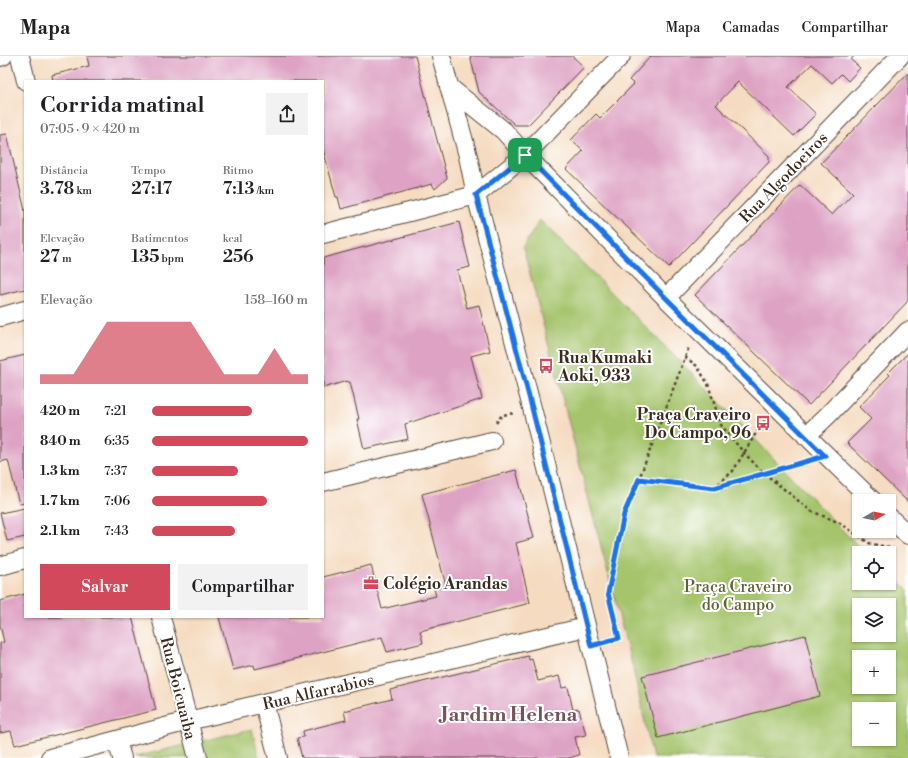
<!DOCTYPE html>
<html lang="pt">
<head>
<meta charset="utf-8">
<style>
  :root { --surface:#fff; --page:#f2f2f2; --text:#202124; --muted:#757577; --line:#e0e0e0; --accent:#d1495b }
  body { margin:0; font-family:"Libre Bodoni",serif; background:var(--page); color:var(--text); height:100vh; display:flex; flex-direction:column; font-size:15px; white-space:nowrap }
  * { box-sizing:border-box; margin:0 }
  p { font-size:13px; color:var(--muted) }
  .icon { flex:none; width:22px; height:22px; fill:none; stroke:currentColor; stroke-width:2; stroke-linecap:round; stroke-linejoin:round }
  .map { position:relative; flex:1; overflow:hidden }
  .details { position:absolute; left:24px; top:24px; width:300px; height:538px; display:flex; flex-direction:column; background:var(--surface); border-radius:0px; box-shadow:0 1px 3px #0004 }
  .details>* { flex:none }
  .needle { width:26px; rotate:80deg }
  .buttons { position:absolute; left:852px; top:438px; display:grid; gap:8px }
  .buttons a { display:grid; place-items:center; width:44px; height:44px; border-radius:0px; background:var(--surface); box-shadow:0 1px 3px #0004; font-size:20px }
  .pin { position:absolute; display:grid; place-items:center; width:34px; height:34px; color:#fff; margin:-17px; border-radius:8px; box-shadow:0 2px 6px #0006 }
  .round { display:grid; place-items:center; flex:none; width:42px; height:42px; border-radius:0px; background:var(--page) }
  .head { display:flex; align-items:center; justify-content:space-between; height:68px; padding:0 16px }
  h1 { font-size:22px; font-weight:600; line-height:30px }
  .metrics { display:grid; grid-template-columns:repeat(3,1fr); gap:6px; height:68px; padding:4px 16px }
  .metrics div { display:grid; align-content:center }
  .metrics b { font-size:17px; font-weight:600 }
  .metrics small { font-size:11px; font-weight:400 }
  .metrics p { font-size:11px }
  .chart { height:112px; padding:8px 16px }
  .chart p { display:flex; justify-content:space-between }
  .chart svg { width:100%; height:72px; margin-top:4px; fill:var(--accent); opacity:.7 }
  .button { display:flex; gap:8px; margin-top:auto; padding:8px 16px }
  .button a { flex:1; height:46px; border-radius:0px; background:var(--accent); color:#fff; font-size:16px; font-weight:600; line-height:46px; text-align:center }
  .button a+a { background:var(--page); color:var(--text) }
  ul { padding:0 16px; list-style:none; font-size:13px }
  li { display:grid; grid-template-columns:64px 48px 1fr; align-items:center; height:30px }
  li i { height:10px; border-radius:5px; background:var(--accent) }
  header { display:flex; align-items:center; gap:24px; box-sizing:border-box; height:56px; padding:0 20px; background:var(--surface); border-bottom:1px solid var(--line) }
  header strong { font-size:19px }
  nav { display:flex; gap:22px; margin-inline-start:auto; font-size:14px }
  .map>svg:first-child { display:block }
  .green { fill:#a5c46c; stroke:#707745; fill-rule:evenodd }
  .building { fill:#dea3c4 }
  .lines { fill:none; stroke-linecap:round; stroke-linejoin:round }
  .street-casing { stroke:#574536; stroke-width:20 }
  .path { stroke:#574536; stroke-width:2.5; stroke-dasharray:3 3; stroke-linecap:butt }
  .street { stroke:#fff; stroke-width:18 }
  .route-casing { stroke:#fff; stroke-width:8 }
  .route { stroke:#1a73e8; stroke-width:5 }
  .labels { text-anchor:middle; stroke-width:4; stroke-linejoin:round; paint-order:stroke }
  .street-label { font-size:16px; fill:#3b2a1e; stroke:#fff }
  .poi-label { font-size:16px; font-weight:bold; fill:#3b2a1e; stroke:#fff; text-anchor:start }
  .park-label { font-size:16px; fill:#606039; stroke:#fff }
  .district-label { font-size:20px; font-weight:bold; fill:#745458; stroke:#fff }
</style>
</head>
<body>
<header>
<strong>Mapa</strong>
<nav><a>Mapa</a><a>Camadas</a><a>Compartilhar</a></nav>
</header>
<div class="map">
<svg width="908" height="702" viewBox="0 0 908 702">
  <rect width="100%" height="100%" fill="#fff"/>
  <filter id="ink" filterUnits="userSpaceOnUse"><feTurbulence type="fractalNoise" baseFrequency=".025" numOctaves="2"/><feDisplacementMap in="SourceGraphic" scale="8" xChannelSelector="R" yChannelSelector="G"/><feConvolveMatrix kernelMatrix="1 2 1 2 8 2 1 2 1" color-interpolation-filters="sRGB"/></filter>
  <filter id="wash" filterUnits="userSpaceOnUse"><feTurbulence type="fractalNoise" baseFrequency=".012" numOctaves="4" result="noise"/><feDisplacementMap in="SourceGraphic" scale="16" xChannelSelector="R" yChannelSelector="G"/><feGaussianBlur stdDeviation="0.9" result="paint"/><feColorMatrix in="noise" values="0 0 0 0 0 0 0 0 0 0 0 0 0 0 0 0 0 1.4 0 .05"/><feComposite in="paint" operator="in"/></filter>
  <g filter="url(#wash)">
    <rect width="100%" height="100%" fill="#f5dcc1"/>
    <path class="green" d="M540,164L697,323L850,482L866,497H859V527H889V517L908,534V702H653L633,613L523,191ZM859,549H889V579H859ZM859,601H889V631H859ZM859,653H889V683H859Z
      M252,673L259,702H135V701Z"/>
    <g id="blocks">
      <path class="building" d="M87,0H415L447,122L435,133L432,128L341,153L338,141H336L323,93V25H53L52,19L89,10Z
        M470,0H572L584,11L528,69H515L479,36Z
        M651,0H854L851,4L860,12L848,25L841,18L832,27L812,8L788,31L816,58L794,80L738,26L716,49L769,100V106L669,211L566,113L583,95L571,84L596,58L600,62L634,28L629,24Z
        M908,17V245L809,349L695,239L800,129L832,159L853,137L821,107Z
        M7,78L25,155V233L0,239V79Z
        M459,166L470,211L457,214L467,252L479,249L490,295L471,300L482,343L405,368L408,383L364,393L357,363H359L350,326H347V325L323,332V202Z
        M908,297V446L847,387L871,363L859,351L890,319L888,317Z
        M25,299V447L19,448L8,404L0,406V305Z
        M516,414L534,482L516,487L530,547L420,575L423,587L387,596L382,581L255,613L254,609L233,614L219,561H323V521L371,509L382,553L436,540L434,533L446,530L422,438Z
        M25,452V481L7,485L0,457Z
        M25,538V561H132L156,654L15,689L11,675L0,677V587L4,586L0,569V545Z
        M805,579L820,640L658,682L642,620Z
        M528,600L529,604L532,603L538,625L559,620L562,632L568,631L573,654L579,653L586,679L575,681L579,699L569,702H302L297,682L304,681L303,675L346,664L344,655L392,643L390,634Z"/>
    </g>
  </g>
  <g filter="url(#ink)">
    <use href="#blocks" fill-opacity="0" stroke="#574536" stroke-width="1"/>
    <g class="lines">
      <g class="street-casing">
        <path id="street" d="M20,0L26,25
          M441,0L468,100L476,139L532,352L619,702
          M0,1L3,0
          M449,31L504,75L525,99L666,242L873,445
          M323,178L476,139L525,99L621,0
          M666,242L900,0
          M0,261L25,254
          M806,380L827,360L908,275
          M323,426L492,385
          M889,461L908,479
          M0,510L25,503
          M161,561L198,702
          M264,647L278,702
          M117,685L122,702
          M50,702L188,665L586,571"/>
      </g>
      <path class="path" d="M685,301L697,310L708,328L721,369L744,397L764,417L811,455L840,467L869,487L891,492
        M496,367L502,359L514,357
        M639,423L714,432L804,406
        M714,432L733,415L764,364
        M609,585L619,582L608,537L624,458L639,423L689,291"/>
      <use href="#street" class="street"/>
    </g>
  </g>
  <g class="lines" filter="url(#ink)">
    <g class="route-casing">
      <path id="route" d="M525,99L666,242L825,400L714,432L639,423L624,458L608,537L619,582L591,590L532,352L476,139Z"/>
    </g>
    <use href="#route" class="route"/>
  </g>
  <defs>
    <g id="bus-bare" transform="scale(1.2)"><path d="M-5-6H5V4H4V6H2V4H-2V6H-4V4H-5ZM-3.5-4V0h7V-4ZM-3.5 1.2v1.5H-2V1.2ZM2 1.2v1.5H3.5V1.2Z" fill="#d1495b" stroke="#fff" stroke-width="2.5" paint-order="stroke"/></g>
    <g id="office-bare" transform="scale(1.2)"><path d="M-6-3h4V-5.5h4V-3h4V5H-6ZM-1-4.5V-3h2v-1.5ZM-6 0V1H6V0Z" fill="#d1495b" stroke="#fff" stroke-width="2.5" paint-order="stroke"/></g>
  </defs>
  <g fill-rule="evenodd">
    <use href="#bus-bare" x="546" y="310"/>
    <use href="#bus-bare" x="763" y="367"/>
    <use href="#office-bare" x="371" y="527"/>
  </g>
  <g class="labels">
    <g class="street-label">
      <text transform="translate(783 121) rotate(-46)" y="6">Rua Algodoeiros</text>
      <text transform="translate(179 632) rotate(76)" y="6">Rua Boicuaiba</text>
      <text transform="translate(318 635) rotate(-13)" y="6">Rua Alfarrabios</text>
    </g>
    <g class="poi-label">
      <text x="558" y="307">Rua Kumaki<tspan x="558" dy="18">Aoki, 933</tspan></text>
      <text x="751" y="364" text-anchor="end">Praça Craveiro<tspan x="751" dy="18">Do Campo, 96</tspan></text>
      <text x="383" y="533">Colégio Arandas</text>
    </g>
    <g class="park-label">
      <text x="738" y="536">Praça Craveiro<tspan x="738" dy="18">do Campo</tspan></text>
    </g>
    <g class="district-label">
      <text x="509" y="665">Jardim Helena</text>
    </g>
  </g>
</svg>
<div class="buttons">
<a><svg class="needle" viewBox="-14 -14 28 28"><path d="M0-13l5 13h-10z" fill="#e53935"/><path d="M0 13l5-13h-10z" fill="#757577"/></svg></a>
<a><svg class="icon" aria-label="locate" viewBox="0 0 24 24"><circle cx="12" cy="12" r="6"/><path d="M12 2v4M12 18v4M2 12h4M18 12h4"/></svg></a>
<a><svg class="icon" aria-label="layers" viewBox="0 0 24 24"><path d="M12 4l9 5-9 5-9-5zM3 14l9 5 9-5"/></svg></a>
<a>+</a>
<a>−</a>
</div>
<div class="pin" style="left:525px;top:99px;background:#1e9e55"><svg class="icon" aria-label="arrive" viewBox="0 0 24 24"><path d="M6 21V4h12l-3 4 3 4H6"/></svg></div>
<section class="details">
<div class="head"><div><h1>Corrida matinal</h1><p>07:05 · 9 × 420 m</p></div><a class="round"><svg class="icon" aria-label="share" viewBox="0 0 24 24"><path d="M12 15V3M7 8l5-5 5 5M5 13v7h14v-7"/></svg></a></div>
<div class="metrics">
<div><p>Distância</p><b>3.78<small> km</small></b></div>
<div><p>Tempo</p><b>27:17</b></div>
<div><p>Ritmo</p><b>7:13<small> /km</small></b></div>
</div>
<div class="metrics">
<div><p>Elevação</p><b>27<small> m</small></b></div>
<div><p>Batimentos</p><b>135<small> bpm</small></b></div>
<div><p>kcal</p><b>256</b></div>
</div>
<div class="chart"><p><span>Elevação</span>158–160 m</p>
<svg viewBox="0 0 160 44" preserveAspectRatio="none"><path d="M0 44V38L10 38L20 38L30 22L40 6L50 6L60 6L70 6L80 6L90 6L100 22L110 38L120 38L130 38L140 22L150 38L160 38V44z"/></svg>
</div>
<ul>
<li><b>420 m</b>7:21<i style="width:64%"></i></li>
<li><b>840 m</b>6:35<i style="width:100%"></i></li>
<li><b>1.3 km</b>7:37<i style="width:55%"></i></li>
<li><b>1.7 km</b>7:06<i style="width:74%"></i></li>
<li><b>2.1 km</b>7:43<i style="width:53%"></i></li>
</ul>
<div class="button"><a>Salvar</a><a>Compartilhar</a></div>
</section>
</div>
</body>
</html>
